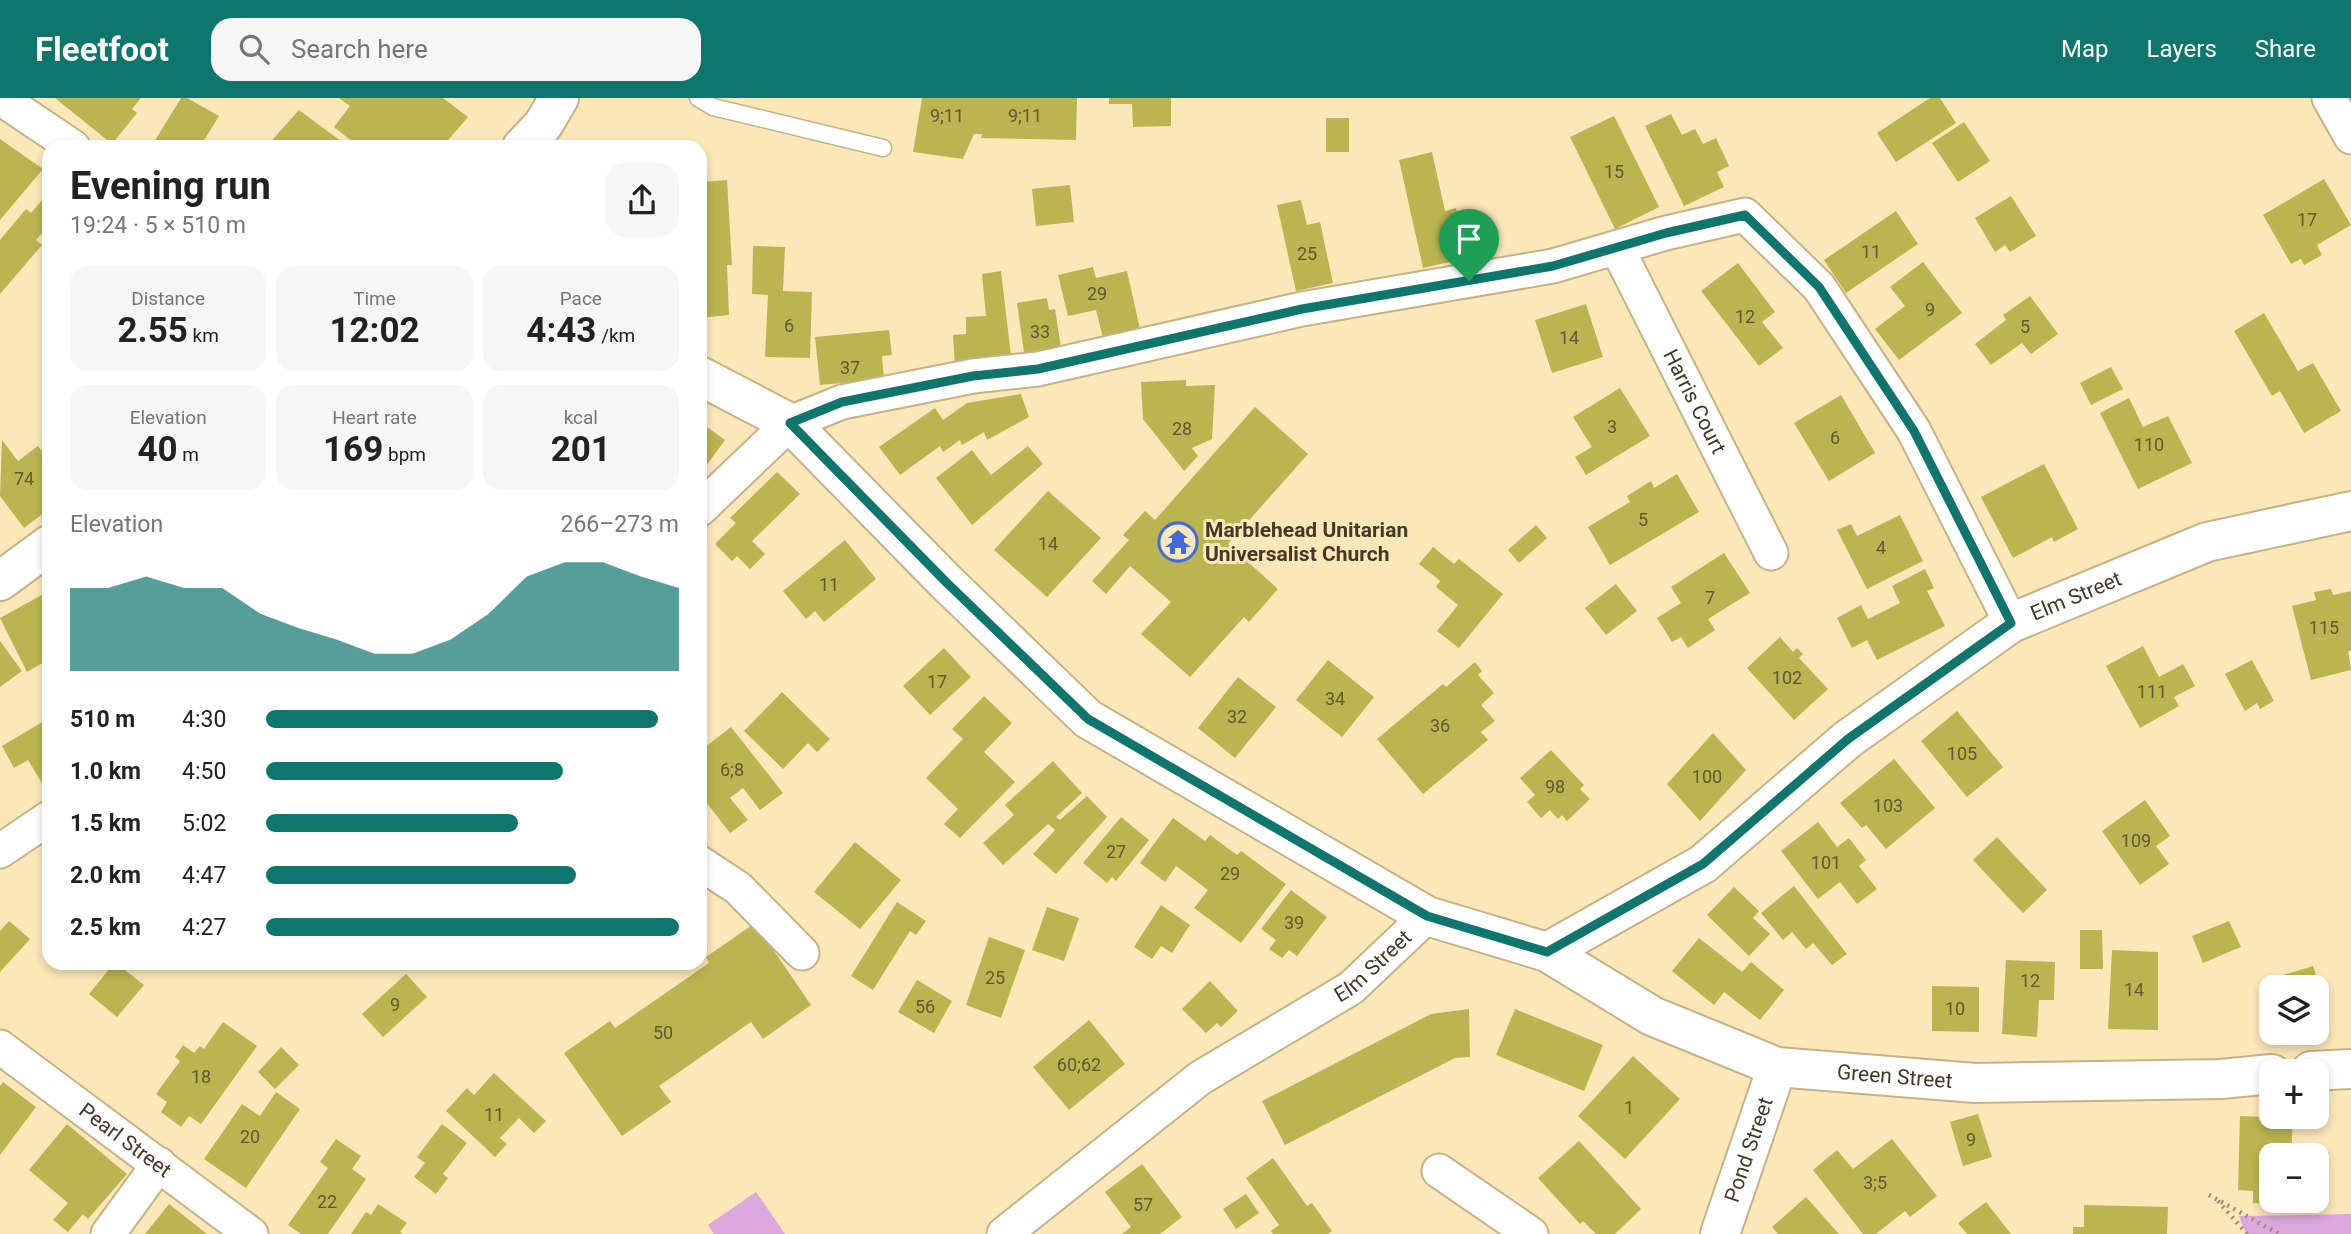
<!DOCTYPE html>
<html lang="en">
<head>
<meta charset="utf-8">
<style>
  :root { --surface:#fff; --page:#f6f6f6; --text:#222; --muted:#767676; --accent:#0f766e }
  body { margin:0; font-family:Roboto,sans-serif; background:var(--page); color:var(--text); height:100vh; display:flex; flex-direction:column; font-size:26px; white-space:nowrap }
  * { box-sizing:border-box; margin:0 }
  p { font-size:23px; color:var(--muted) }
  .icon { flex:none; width:38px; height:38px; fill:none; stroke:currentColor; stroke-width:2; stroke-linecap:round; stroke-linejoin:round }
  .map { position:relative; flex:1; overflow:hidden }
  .side { position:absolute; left:42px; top:42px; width:665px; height:830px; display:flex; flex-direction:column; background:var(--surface); border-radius:21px; box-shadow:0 4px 10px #0003 }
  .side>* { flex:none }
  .buttons { position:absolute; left:2259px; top:877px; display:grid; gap:14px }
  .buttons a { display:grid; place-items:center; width:70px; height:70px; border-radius:14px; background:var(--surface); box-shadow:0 4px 10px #0003; font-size:35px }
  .pin { position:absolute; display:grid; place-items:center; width:60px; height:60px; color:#fff; margin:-72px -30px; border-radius:50% 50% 50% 0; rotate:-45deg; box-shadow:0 0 7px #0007 }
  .pin .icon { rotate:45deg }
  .round { display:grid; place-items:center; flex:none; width:74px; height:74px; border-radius:21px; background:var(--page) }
  .headline { display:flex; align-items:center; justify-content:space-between; height:119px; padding:0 28px }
  h1 { font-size:38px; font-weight:700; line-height:52px }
  .stats { display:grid; grid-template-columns:repeat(3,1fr); gap:10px; height:119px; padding:7px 28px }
  .stats div { display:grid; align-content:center; border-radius:18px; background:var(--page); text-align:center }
  .stats b { font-size:35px; font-weight:700 }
  .stats small { font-size:19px; font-weight:400 }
  .stats p { font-size:19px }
  .chart { height:196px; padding:14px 28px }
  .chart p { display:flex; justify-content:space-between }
  .chart svg { width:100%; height:126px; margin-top:7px; fill:var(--accent); opacity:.7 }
  ul { padding:0 28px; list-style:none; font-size:23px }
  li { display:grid; grid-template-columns:112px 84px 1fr; align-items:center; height:52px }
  li i { height:18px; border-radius:9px; background:var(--accent) }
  header { display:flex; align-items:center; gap:42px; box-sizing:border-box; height:98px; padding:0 35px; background:var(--accent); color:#fff }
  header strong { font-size:33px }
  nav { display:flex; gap:38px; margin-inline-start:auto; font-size:24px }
  .search { width:490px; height:63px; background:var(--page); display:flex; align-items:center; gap:18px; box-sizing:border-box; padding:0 24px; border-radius:21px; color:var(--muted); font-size:26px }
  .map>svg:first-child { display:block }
  .green { fill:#dda8dd }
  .building { fill:#bab550 }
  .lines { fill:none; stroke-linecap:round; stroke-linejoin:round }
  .service-casing { stroke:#c6b285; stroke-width:19 }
  .minor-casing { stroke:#c6b285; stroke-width:37 }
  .tertiary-casing { stroke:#c6b285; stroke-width:42 }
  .secondary-casing { stroke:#c6b285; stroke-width:42 }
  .path { stroke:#9d8f6f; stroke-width:4.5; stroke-dasharray:2 5; stroke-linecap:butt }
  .service { stroke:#fff; stroke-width:16 }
  .minor { stroke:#fff; stroke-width:33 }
  .tertiary { stroke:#fff; stroke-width:38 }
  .secondary { stroke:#fff; stroke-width:38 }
  .route-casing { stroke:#fff; stroke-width:14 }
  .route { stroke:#0f766e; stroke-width:9 }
  .labels { text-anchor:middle; stroke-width:6; stroke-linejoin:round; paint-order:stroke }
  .number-label { font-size:18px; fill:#605931 }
  .street-label { font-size:21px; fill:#423a27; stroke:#fce7b9 }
  .poi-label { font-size:21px; font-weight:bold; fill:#423a27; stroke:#fce7b9; text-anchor:start }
</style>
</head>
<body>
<header>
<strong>Fleetfoot</strong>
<div class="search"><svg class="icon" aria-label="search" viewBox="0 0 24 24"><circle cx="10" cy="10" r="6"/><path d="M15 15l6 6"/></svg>Search here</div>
<nav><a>Map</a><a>Layers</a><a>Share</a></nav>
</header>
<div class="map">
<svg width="2351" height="1136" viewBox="0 0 2351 1136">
  <rect width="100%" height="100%" fill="#fce7b9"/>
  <path class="green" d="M756,1094L785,1136H714L708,1127Z
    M2351,1116V1136H2246L2239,1118Z"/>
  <path class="building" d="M55,0H141L132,11L137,15L112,46Z
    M181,0H187L219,18L200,49H151Z
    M339,0H443L468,19L442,49H359L334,29L350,8Z
    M922,0H1077L1076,42L981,40L982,36H974L963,61L913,54Z
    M1109,0H1171V28L1133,29L1132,6H1109Z
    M1930,0H1940L1956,25L1896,64L1877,35Z
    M299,12L349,49H266Z
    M1671,16L1682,37L1695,31L1703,46L1716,40L1729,68L1717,74L1724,89L1684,108L1645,28Z
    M1614,18L1659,109L1615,131L1570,39Z
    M1326,20H1349V54H1326Z
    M1964,24L1990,63L1958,84L1932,45Z
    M0,41L43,71L0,122Z
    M1432,54L1445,113L1456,110L1467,160L1423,170L1399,62Z
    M2324,81L2351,127L2317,147L2322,157L2304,167L2301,161L2291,166L2263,117Z
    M727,82L732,167H727L729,217L700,220V84Z
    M1070,87L1074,124L1036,128L1032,91Z
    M49,94V127L36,142L42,147L0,196V142L26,111L31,115Z
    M2011,98L2036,138L2010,154L2005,147L1995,154L1975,120Z
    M1301,102L1307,127L1320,124L1333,185L1296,193L1277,107Z
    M1896,113L1918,146L1846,195L1824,162Z
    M753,148L785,149L783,193L812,194L810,260L765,259L768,197L752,196Z
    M1923,164L1962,215L1899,262L1875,231L1905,208L1890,189Z
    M1738,165L1775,214L1762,224L1783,250L1759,268L1701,193Z
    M1093,169L1096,180L1127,173L1142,240L1105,248L1096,212L1068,218L1058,177Z
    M1001,173L1012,267L955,269L953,237L966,236V219L986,218L982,176Z
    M2030,198L2058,236L2031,256L2022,245L1991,267L1975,246L2006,222L2003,217Z
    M1047,200L1049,212L1055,211L1062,256L1025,262L1017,205Z
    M1586,206L1603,259L1552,275L1535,222Z
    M2264,215L2298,273L2313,265L2341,313L2304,335L2280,293L2272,298L2234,233Z
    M889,232L892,257L882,258L884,281L820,287L815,239Z
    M2111,269L2123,291L2091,307L2080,285Z
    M1186,282V288L1215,287L1212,341L1192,350L1198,358L1184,373L1143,321L1141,284Z
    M1620,290L1650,338L1586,377L1575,359L1592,349L1573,319Z
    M1021,296L1029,319L987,342L984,334L962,347L960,342L943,354L940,348L900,377L879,349L935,310L943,322L967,305Z
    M1841,297L1875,355L1829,383L1794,325Z
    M2129,300L2143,329L2168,318L2192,365L2138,391L2100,315Z
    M1255,309L1308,356L1228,446L1278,491L1249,524L1244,519L1190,579L1141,536L1171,504L1130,468L1106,496L1092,483L1129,442L1123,437L1145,413L1155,422Z
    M700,324L725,342L700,376Z
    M2,342L18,363L38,348L49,363V411L24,430L0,398Z
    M1028,348L1043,366L972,427L936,380L972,352L991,377Z
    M2044,366L2078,431L2054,444L2052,439L2013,460L1981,399Z
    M777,374L800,396L752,443L765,456L750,471L737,458L732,463L715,446L736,425L730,420Z
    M1677,376L1699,414L1610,467L1588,429L1630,404L1627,398L1651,383L1654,390Z
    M1048,393L1101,440L1047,499L994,452Z
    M1900,417L1923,463L1867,491L1837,432L1851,426L1857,438Z
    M1536,427L1547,440L1519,465L1508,452Z
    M845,442L876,481L824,524L815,513L806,521L783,493Z
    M1433,449L1454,466L1459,461L1503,496L1459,550L1437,533L1458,507L1436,489L1440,483L1419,466Z
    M1724,455L1750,495L1708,521L1715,532L1688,550L1681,539L1672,544L1657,520L1681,505L1671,489Z
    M1925,471L1934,490L1927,493L1945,528L1877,562L1867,542L1852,550L1837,520L1861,507L1868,521L1900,505L1892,488Z
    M1616,486L1637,513L1606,537L1585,510Z
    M2331,491L2333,497L2351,493V553H2348L2351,572L2311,582L2292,508L2316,502L2314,494Z
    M49,493V561L27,574L0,520Z
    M1780,539L1793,554L1797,550L1803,556L1799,560L1828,591L1794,622L1747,570Z
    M0,543L22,573L0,589Z
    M2143,548L2159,579L2183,566L2195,588L2174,599L2179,608L2140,630L2106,568Z
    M944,550L971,579L930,617L903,588Z
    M1328,562L1374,599L1342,639L1296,602Z
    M2252,562L2274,603L2260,611L2257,605L2245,613L2225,576Z
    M1475,564L1482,573L1478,577L1494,595L1481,607L1495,623L1481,634L1488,642L1423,696L1377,641L1443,586L1446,589Z
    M1238,579L1276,609L1235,660L1198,630Z
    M782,594L830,641L817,654L808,645L783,671L744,633Z
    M984,598L1012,625L984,654L1015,684L960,740L944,726L958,711L926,680L963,641L952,631Z
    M1957,613L2003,669L1967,699L1921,643Z
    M49,620V683L43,687L28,662L14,670L2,648Z
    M731,629L783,695L760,712L743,690L730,700L748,722L730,735L700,696V653Z
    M1713,635L1746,672L1700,723L1667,686Z
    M1551,652L1584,687L1580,691L1590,701L1567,723L1562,717L1558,721L1550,712L1541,720L1527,704L1535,697L1520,680Z
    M1894,661L1935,710L1886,751L1866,727L1862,730L1840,705Z
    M1053,663L1082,695L1056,719L1060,722L1087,698L1107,719L1056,776L1033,756L1055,732L1048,726L1003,767L983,745L1014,717L1005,707Z
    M2145,702L2170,738L2156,748L2169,766L2140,787L2102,733Z
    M1121,719L1149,742L1116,783L1112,779L1107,785L1083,765Z
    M1173,720L1205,743L1210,737L1237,757L1241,753L1286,786L1241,845L1194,810L1208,792L1176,768L1165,784L1140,765Z
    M1818,724L1837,749L1849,740L1866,762L1859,768L1877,791L1857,806L1840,784L1818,801L1781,753Z
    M1997,739L2047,792L2023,815L1973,762Z
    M855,744L901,782L860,831L814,794Z
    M1794,788L1847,856L1832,867L1813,845L1806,851L1792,834L1783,842L1761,815Z
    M1734,789L1759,813L1753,820L1770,836L1749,858L1707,817Z
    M1291,792L1327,819L1297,858L1289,852L1282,860L1269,851L1276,842L1261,831Z
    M897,804L926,823L916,837L910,833L873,892L851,878Z
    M1161,807L1190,827L1172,855L1161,848L1152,861L1134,849Z
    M1047,809L1079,820L1064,863L1032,852Z
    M9,823L30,841L0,874V833Z
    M2229,823L2241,849L2203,865L2192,838Z
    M755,825L811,907L763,941L751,924L659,988L671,1004L622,1038L564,955L610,923L615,930L709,865L706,859Z
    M2080,832H2102L2103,871H2080Z
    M989,839L1025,852L1001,920L966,907Z
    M1699,840L1742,874L1751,864L1784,892L1760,922L1724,894L1714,907L1672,873Z
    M2112,852L2158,854V932L2108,931Z
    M2006,862L2055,864L2054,902H2039L2037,939L2002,936Z
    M115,864L144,887L117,919L89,896Z
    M2313,868L2323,899L2317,901V889H2283L2280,878Z
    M406,876L427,899L383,939L362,916Z
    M917,882L952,903L934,935L898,914Z
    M1210,883L1238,913L1221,929L1217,925L1206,935L1182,911Z
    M1932,888L1979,889V934L1932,933Z
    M1469,911L1470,959L1455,960L1285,1047L1262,1003L1431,916Z
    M1515,911L1603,947L1584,993L1496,957Z
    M1089,922L1125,966L1069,1012L1033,969Z
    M223,924L257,948L201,1026L189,1018L181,1029L161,1014L167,1004L156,996L180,963L175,959L183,947L194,955L200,948L204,951Z
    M281,949L299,967L275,991L258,974Z
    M1633,958L1680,1001L1625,1061L1578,1018Z
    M494,975L546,1023L534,1035L519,1020L500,1040L507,1046L495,1059L446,1013L467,990L474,997Z
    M3,984L36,1009L0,1057V988Z
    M276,994L300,1011L246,1090L204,1061L242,1006L260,1018Z
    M1978,1016L1992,1059L1963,1068L1950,1024Z
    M2240,1018L2293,1020L2291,1057H2272V1102H2286V1106L2253,1105V1093L2238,1092Z
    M67,1026L127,1076L88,1121L83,1116L68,1134L53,1122L68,1105L29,1072Z
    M442,1026L467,1045L443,1076L448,1080L436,1096L414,1079L425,1065L417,1059Z
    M336,1041L361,1058L352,1071L366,1081L328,1136H301L288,1127L328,1070L320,1064Z
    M1892,1041L1937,1098L1910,1119L1905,1113L1876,1136H1863L1813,1072L1837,1052L1853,1071Z
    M1579,1043L1641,1111L1615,1136H1596L1583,1123L1580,1126L1538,1080Z
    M2306,1053L2329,1054L2328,1094L2317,1093V1057H2306Z
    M1273,1060L1307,1108L1312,1105L1332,1133L1328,1136H1273L1271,1133L1279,1127L1246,1080Z
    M1142,1066L1182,1119L1160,1136H1122L1131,1129L1105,1094Z
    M1246,1096L1259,1115L1236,1131L1223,1111Z
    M1806,1099L1839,1136H1778L1772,1129Z
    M1986,1104L2011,1136H1967L1958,1125Z
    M169,1106L207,1136H145Z
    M378,1106L407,1125L400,1134L403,1136H351L366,1114L371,1117Z
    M2084,1107L2168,1109L2167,1136H2073V1129H2084Z"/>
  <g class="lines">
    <g class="service-casing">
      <path id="service" d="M698,0L713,9L883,50"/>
    </g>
    <g class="minor-casing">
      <g id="minor">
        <path d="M0,0L73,49"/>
        <path d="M2329,0L2351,39"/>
        <path id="s1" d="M1617,150L1771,455"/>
        <path d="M700,411L790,325L842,304L973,278L1038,271L1302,211L1553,168L1666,135L1745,117L1819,189L1914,333L2011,525"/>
        <path d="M0,753L49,720"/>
        <path d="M700,765L738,790L802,855"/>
        <path id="s2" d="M0,949L251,1136"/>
        <path d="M1439,1073L1531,1136"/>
        <path d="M108,1136L159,1066"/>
        <path id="s3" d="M1004,1136L1200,980L1351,890L1427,818"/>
      </g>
    </g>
    <g class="tertiary-casing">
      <g id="tertiary">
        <path d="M0,483L49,447"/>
        <path id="s4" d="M1547,854L1652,918L1777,969L1975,985L2221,981L2272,976"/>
        <path d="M2311,973L2351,971"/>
        <path id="s5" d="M1720,1136L1777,969"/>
      </g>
    </g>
    <g class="secondary-casing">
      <g id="secondary">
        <path d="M522,49L543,27L559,0"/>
        <path id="s6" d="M700,278L790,325L946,484L1088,621L1427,818L1547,854L1703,766L1848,641L2011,525L2207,444L2351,413"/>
      </g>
    </g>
    <path class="path" d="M2209,1097L2279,1136
      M2218,1103L2247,1136"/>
    <use href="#service" class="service"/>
    <use href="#minor" class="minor"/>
    <use href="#tertiary" class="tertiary"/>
    <use href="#secondary" class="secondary"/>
  </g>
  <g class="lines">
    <g class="route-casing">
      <path id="route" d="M1745,117L1819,189L1914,333L2011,525L1848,641L1703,766L1547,854L1427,818L1088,621L946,484L790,325L842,304L973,278L1038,271L1302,211L1553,168L1666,135Z"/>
    </g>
    <use href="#route" class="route"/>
  </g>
  <defs>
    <g id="temple-ring" transform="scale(2.0125)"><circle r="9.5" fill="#fce7b9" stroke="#436adc" stroke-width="1.5"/><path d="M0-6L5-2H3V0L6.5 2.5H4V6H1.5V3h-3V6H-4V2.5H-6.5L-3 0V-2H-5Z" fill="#436adc"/></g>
  </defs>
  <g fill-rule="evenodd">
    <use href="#temple-ring" x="1178" y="444"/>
  </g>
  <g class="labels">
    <g class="number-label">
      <text x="947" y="24">9;11</text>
      <text x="1025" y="24">9;11</text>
      <text x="1614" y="80">15</text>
      <text x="2307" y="128">17</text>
      <text x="1871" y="160">11</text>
      <text x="1307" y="162">25</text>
      <text x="1097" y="202">29</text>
      <text x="1930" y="218">9</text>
      <text x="1745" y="225">12</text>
      <text x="789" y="234">6</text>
      <text x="2025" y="235">5</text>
      <text x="1040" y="240">33</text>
      <text x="1569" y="246">14</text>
      <text x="850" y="276">37</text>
      <text x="1612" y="335">3</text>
      <text x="1182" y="337">28</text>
      <text x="1835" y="346">6</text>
      <text x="2149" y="353">110</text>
      <text x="24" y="387">74</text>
      <text x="1643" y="428">5</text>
      <text x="1048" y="452">14</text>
      <text x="1881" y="456">4</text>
      <text x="829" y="493">11</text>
      <text x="1710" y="506">7</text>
      <text x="2324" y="536">115</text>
      <text x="1787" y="586">102</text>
      <text x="937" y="590">17</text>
      <text x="2152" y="600">111</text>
      <text x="1335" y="607">34</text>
      <text x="1237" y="625">32</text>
      <text x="1440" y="634">36</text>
      <text x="1962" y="662">105</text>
      <text x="732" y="678">6;8</text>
      <text x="1707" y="685">100</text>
      <text x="1555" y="695">98</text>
      <text x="1888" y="714">103</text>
      <text x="2136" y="749">109</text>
      <text x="1116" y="760">27</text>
      <text x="1826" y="771">101</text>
      <text x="1230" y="782">29</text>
      <text x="1294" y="831">39</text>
      <text x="995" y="886">25</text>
      <text x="2030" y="889">12</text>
      <text x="2134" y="898">14</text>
      <text x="395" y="913">9</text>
      <text x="925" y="915">56</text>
      <text x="1955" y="917">10</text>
      <text x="663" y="941">50</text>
      <text x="1079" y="973">60;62</text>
      <text x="201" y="985">18</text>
      <text x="1629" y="1016">1</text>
      <text x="494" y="1023">11</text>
      <text x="250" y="1045">20</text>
      <text x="1971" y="1048">9</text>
      <text x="1875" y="1091">3;5</text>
      <text x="327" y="1110">22</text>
      <text x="1143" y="1113">57</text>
    </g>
    <g class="street-label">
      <text dy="7" stroke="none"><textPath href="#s1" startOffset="172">Harris Court</textPath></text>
      <text dy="7" stroke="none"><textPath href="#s6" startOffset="1680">Elm Street</textPath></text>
      <text dy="7" stroke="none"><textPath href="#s3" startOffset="457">Elm Street</textPath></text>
      <text dy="7" stroke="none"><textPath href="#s4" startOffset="376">Green Street</textPath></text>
      <text dy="7" stroke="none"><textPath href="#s2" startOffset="156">Pearl Street</textPath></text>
      <text dy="7" stroke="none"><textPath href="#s5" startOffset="89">Pond Street</textPath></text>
    </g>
    <g class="poi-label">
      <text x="1205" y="439">Marblehead Unitarian<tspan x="1205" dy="24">Universalist Church</tspan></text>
    </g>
  </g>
</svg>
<div class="buttons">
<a><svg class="icon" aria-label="layers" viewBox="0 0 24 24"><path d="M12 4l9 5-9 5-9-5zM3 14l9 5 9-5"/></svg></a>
<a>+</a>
<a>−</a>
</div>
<div class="pin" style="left:1469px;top:183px;background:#1e9e55"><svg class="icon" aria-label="arrive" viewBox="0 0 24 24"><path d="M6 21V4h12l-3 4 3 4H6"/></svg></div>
<section class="side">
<div class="headline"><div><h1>Evening run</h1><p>19:24 · 5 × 510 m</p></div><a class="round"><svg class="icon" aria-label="share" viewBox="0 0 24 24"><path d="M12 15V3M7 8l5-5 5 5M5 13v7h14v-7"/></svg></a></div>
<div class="stats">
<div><p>Distance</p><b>2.55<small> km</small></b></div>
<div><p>Time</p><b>12:02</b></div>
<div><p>Pace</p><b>4:43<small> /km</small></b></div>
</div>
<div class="stats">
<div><p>Elevation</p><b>40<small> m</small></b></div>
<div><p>Heart rate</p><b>169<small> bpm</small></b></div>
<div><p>kcal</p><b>201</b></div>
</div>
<div class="chart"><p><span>Elevation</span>266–273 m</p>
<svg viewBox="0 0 160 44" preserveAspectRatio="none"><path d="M0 44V15L10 15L20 11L30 15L40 15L50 24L60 29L70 33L80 38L90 38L100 33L110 24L120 11L130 6L140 6L150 11L160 15V44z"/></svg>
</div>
<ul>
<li><b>510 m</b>4:30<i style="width:95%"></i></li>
<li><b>1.0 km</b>4:50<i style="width:72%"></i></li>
<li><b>1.5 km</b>5:02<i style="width:61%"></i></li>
<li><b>2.0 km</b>4:47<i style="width:75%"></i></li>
<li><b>2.5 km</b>4:27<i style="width:100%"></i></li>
</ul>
</section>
</div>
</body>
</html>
